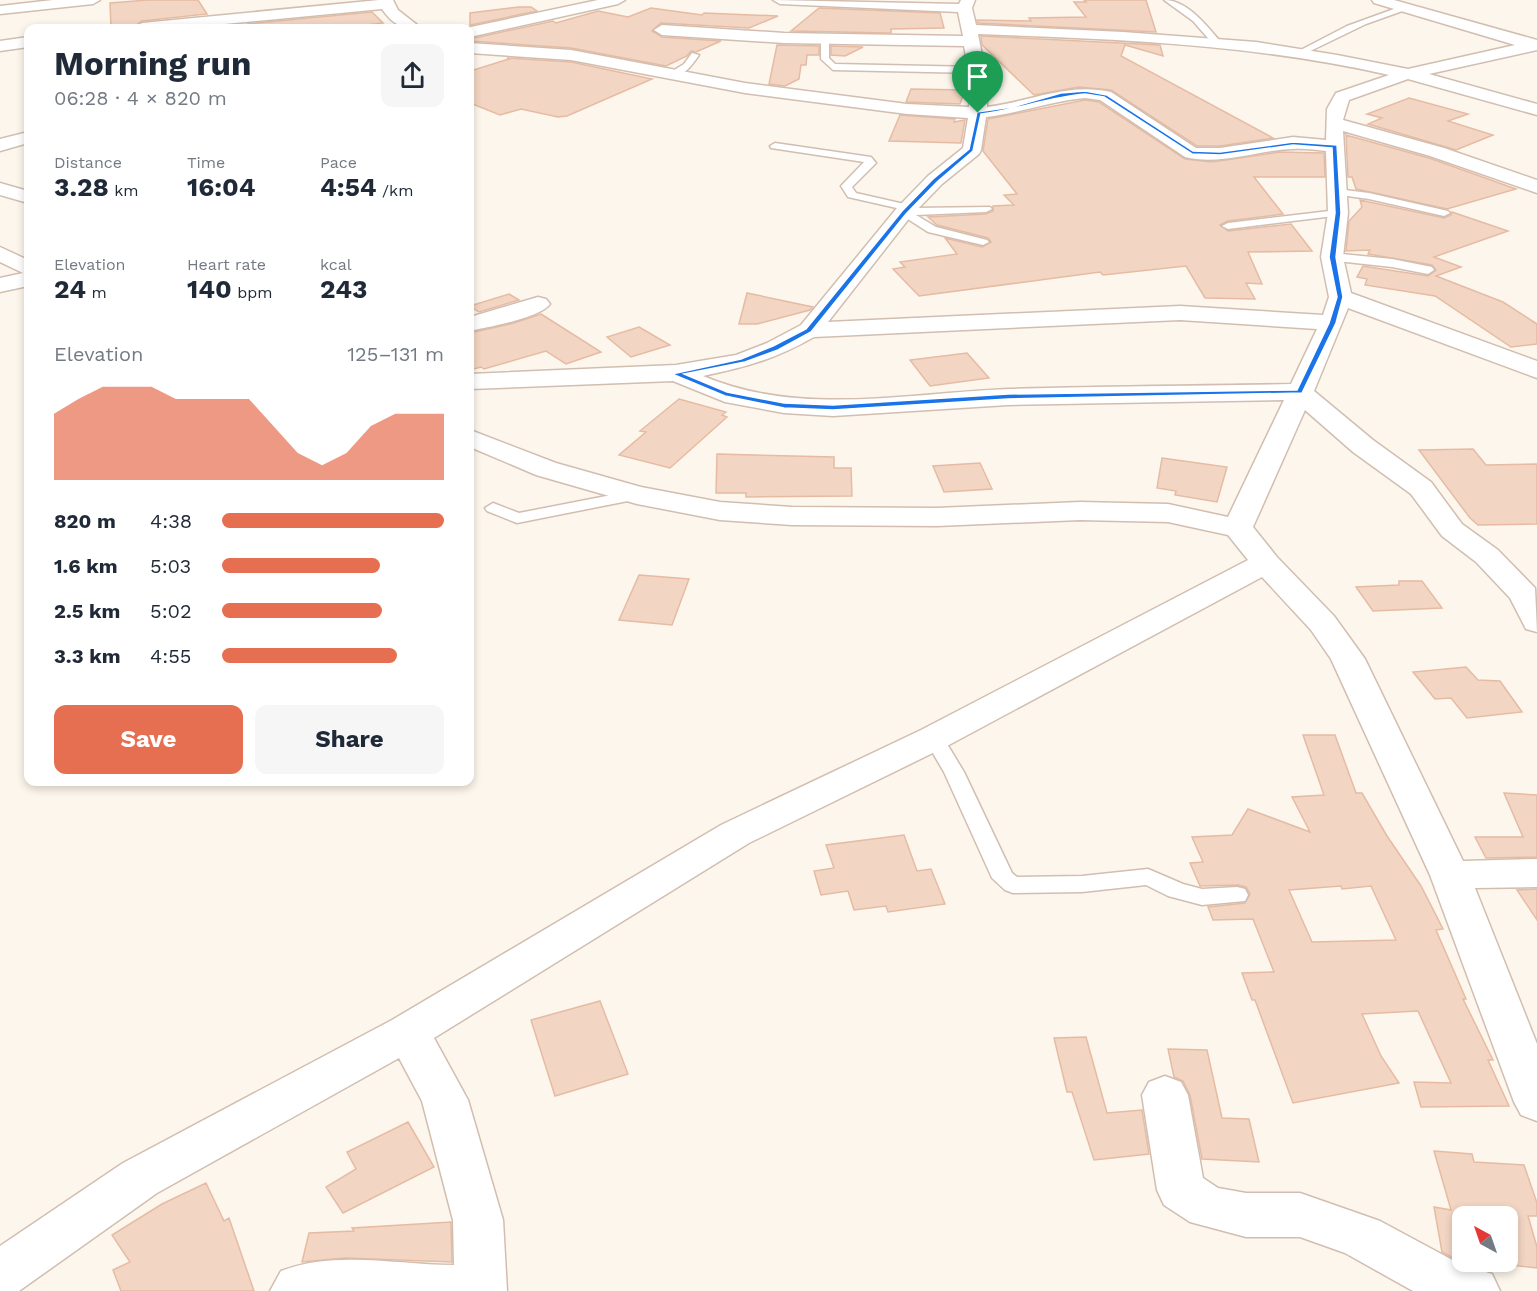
<!DOCTYPE html>
<html lang="en">
<head>
<meta charset="utf-8">
<style>
  :root { --surface:#fff; --page:#f6f6f7; --text:#1f2937; --muted:#747a83; --accent:#e76f51 }
  body { margin:0; font-family:"Work Sans",sans-serif; background:var(--page); color:var(--text); height:100vh; display:flex; flex-direction:column; font-size:22px; white-space:nowrap }
  * { box-sizing:border-box; margin:0 }
  p { font-size:20px; color:var(--muted) }
  .icon { flex:none; width:33px; height:33px; fill:none; stroke:currentColor; stroke-width:2; stroke-linecap:round; stroke-linejoin:round }
  .map { position:relative; flex:1; overflow:hidden }
  .drawer { position:absolute; left:24px; top:24px; width:450px; height:762px; display:flex; flex-direction:column; background:var(--surface); border-radius:12px; box-shadow:0 3px 9px #0003 }
  .drawer>* { flex:none }
  .needle { width:39px; rotate:320deg }
  .fabs { position:absolute; left:1452px; top:1206px; display:grid; gap:12px }
  .fabs a { display:grid; place-items:center; width:66px; height:66px; border-radius:12px; background:var(--surface); box-shadow:0 3px 9px #0003; font-size:30px }
  .pin { position:absolute; display:grid; place-items:center; width:51px; height:51px; color:#fff; margin:-62px -26px; border-radius:50% 50% 50% 0; rotate:-45deg; box-shadow:0 0 6px #0007 }
  .pin .icon { rotate:45deg }
  .round { display:grid; place-items:center; flex:none; width:63px; height:63px; border-radius:12px; background:var(--page) }
  .headline { display:flex; align-items:center; justify-content:space-between; height:102px; padding:0 30px }
  h1 { font-size:33px; font-weight:700; line-height:45px }
  .figures { display:grid; grid-template-columns:repeat(3,1fr); gap:9px; height:102px; padding:6px 30px }
  .figures div { display:grid; align-content:center }
  .figures b { font-size:26px; font-weight:700 }
  .figures small { font-size:16px; font-weight:400 }
  .figures p { font-size:16px }
  .chart { height:168px; padding:12px 30px }
  .chart p { display:flex; justify-content:space-between }
  .chart svg { width:100%; height:108px; margin-top:6px; fill:var(--accent); opacity:.7 }
  .button { display:flex; gap:12px; margin-top:auto; padding:12px 30px }
  .button a { flex:1; height:69px; border-radius:12px; background:var(--accent); color:#fff; font-size:24px; font-weight:700; line-height:69px; text-align:center }
  .button a+a { background:var(--page); color:var(--text) }
  ul { padding:0 30px; list-style:none; font-size:20px }
  li { display:grid; grid-template-columns:96px 72px 1fr; align-items:center; height:45px }
  li i { height:15px; border-radius:8px; background:var(--accent) }
  .map>svg:first-child { display:block }
  .building { fill:#f3d5c3; stroke:#e6bba3; stroke-width:1.5; fill-rule:evenodd }
  .lines { fill:none; stroke-linecap:round; stroke-linejoin:round }
  .lane-casing { stroke:#d1beb0; stroke-width:3 }
  .street-casing { stroke:#d1beb0; stroke-width:3 }
  .lane { fill:#fff; fill-rule:evenodd }
  .street { fill:#fff; fill-rule:evenodd }
  .route { fill:#1a73e8; stroke:#fff; stroke-width:1.5; fill-rule:evenodd }
</style>
</head>
<body>
<div class="map">
<svg width="1537" height="1291" viewBox="0 0 1537 1291">
  <rect width="100%" height="100%" fill="#fdf6ec"/>
  <path class="building" d="M148,0H198L207,14L142,21L132,28H111L110,3Z
    M1084,0H1146L1156,32L978,23L977,20L1031,21L1029,18L1086,17L1074,2H1086Z
    M519,7H531L537,11L470,25V13Z
    M651,8L702,15L704,13L778,16L749,28L661,23L652,31L662,37L721,41L696,52L691,51L687,56L666,66L571,48L470,41V39L553,21L556,23L598,11L628,17Z
    M819,8L940,13L944,28L891,29V33L791,31Z
    M372,12L383,23L342,28H248L247,24Z
    M981,36L1160,45L1163,56L1125,45L1121,56L1273,138L1220,146H1197L1111,90L1079,87L1034,95L982,45Z
    M777,45L819,46V55H807L806,65H801L799,79L785,86L769,84Z
    M831,46L863,47L845,56L831,55Z
    M507,58L571,62L652,79L567,116L558,117L521,109L500,115L470,103V71L509,59Z
    M911,89L965,90L960,104L906,102Z
    M1409,98L1468,114L1448,121L1493,135L1456,150L1368,124L1382,118L1367,114Z
    M1085,100L1099,102L1185,159L1212,162L1280,152L1324,153L1325,177H1254L1283,214L1228,221L1220,225L1228,231L1291,224L1312,251L1248,252L1262,284L1246,283L1255,299L1205,298L1186,266L1103,275L1100,272L919,296L893,269L905,267L900,262L957,254L945,238L982,247L991,242L988,238L937,225L928,217L986,214L993,211V206L1014,205L1004,195L1017,194L983,151L988,119Z
    M900,115L955,119L954,122L965,120L961,143L889,141Z
    M1346,135L1429,158L1516,189L1447,209L1356,189L1352,177H1348Z
    M1360,200L1444,218L1451,215L1452,212L1508,231L1434,257L1461,267L1436,276L1503,302L1537,324V344L1511,347L1435,296L1365,285L1367,279L1357,277L1363,266L1428,276L1436,270L1432,265L1368,254L1370,250L1346,251L1349,221L1362,207Z
    M747,293L813,307L810,310L757,324H739Z
    M509,294L519,300L479,312L470,306Z
    M541,314L601,352L566,364L546,351L484,369L481,367L470,370V333L514,323Z
    M639,327L670,345L631,357L607,337Z
    M967,353L989,378L930,386L910,360Z
    M679,399L726,412L722,415L727,417L670,468L619,455L646,432L640,431Z
    M1473,449L1486,465L1537,464V524L1478,525L1470,518L1419,450Z
    M717,454L834,457V468H851L852,496L746,497V493H716Z
    M1162,458L1227,467L1217,502L1175,495L1176,491L1157,488Z
    M980,463L992,489L944,492L933,466Z
    M639,575L689,579L672,625L619,620Z
    M1399,581H1422L1442,608L1373,611L1356,587L1399,585Z
    M1466,667L1478,680L1500,681L1522,712L1467,718L1451,698L1435,699L1413,672Z
    M1303,735H1335L1356,793H1362L1387,836L1421,886L1443,929L1436,930L1466,999H1463L1493,1060H1488L1509,1106L1421,1107L1414,1082L1451,1083L1418,1011L1362,1014L1381,1056L1399,1083L1293,1103L1255,1000H1252L1242,973L1274,972L1253,919L1213,920L1208,907L1245,903L1250,894L1246,887L1238,885L1200,886L1190,863L1203,862L1192,837L1232,835L1248,809L1310,832L1292,797L1324,795ZM1341,886L1342,889L1371,886L1396,940L1312,942L1289,890Z
    M1504,793L1537,795V857L1486,858L1475,837H1523Z
    M904,835L917,871L931,869L945,904L888,912L886,906L854,910L848,891L821,895L814,871L834,868L826,845Z
    M1537,889V920L1517,890Z
    M600,1001L628,1074L555,1096L531,1020Z
    M1086,1037L1107,1113L1142,1110L1149,1154L1094,1160L1072,1092H1067L1054,1038Z
    M1168,1049L1207,1050L1222,1118L1249,1119L1259,1162L1202,1159L1190,1095L1183,1081L1174,1077Z
    M408,1122L434,1167L343,1213L326,1187L356,1169L347,1152Z
    M1434,1151L1472,1154L1474,1162L1524,1165L1537,1203V1216H1528L1537,1247V1268L1482,1262H1508V1216H1462V1262H1482L1483,1269L1459,1261L1442,1252L1434,1207L1451,1210Z
    M206,1183L224,1221L229,1218L254,1291H121L113,1270L130,1262L112,1235L162,1204Z
    M451,1222L452,1262L345,1258L302,1262L309,1233L354,1231L352,1228Z"/>
  <g class="lines">
    <g class="lane-casing">
      <path id="lane" d="M1164,0C1187,0 1206,25 1220,41V45H1214L1193,21Z
        M1405,5H1408V9L1366,24L1300,56L1293,54L1347,26Z
        M825,35L829,38V58L835,64L977,67L981,70L977,73L833,70L821,59V38Z
        M692,53L699,55C692,65 684,77 671,76V72L684,64Z
        M775,143L871,157L876,163L852,187L856,193L913,206L914,208L990,207L992,209L986,212L916,215L936,227L987,240L989,242L983,245L928,232L900,214L898,212L901,209L848,197L841,186L864,162L771,148L770,146Z
        M1337,189L1369,193L1448,211L1450,213L1444,216L1369,199L1333,194V190Z
        M1338,210L1342,211V215L1228,229L1222,226L1228,223Z
        M1332,253L1392,259L1432,267L1434,270L1428,274L1392,267L1328,260L1326,257Z
        M637,490L643,492L645,495L643,498L517,523L487,511L485,508L493,503L519,513Z
        M934,732L941,734L964,772L1012,873L1017,877L1082,876L1148,869L1183,884L1202,889L1237,887L1245,889L1248,895L1245,901L1202,905L1168,896L1146,885L1082,892L1013,893L1005,890L992,878L944,772L924,738L927,734Z"/>
    </g>
    <g class="street-casing">
      <path id="street" d="M53,0H100L93,4L0,14V6Z
        M379,0H393L398,10L421,28C403,30 392,24 382,9L183,28H134L142,23Z
        M598,0H625L618,4L470,37V28H466Z
        M773,0L959,4L961,0H975L972,8L976,25L1123,32L1256,42L1337,55L1408,69L1515,45L1374,3L1372,0H1394L1537,40V50L1429,74L1537,104V115L1408,79L1349,100L1343,120L1444,148L1537,180V193L1430,156L1343,131L1348,213L1343,257L1351,293L1537,361V378L1348,308L1314,391L1373,440L1431,482L1462,524L1498,550L1535,588L1537,632L1526,629L1510,598L1476,562L1442,536L1411,494L1353,452L1305,410L1253,527L1277,557L1334,616L1365,659L1463,861L1537,859V887L1475,888L1537,1044V1121L1521,1115L1514,1102L1430,875L1331,659L1311,630L1262,577L947,746L749,843L434,1038L468,1100L503,1220L507,1291H270L281,1271C336,1250 397,1265 454,1265L453,1220L422,1101L399,1058L157,1193L19,1291H0V1246L123,1163L392,1020L721,825L921,730L1248,560L1228,535L1168,522L1080,520L937,526L792,525L720,520L637,504L536,475L470,447V430L556,463L641,487L720,502L792,507L937,508L1080,502L1168,504L1228,517L1284,400L1008,405L833,416L784,413L725,402L673,381L470,389V374L676,365L736,355L767,343L801,325L897,208L928,176L963,148L968,118L907,114L745,93L571,60L470,53V43L571,50L745,83L907,104L969,107L971,81L964,46L784,43L662,35L654,30L662,25L784,33L963,36L958,12L780,4ZM978,34C1115,39 1254,44 1389,75L1336,93L1327,109L1326,140L1293,137L1220,148H1196L1111,92C1068,82 1029,102 987,107V81ZM1085,98L1100,100L1185,157C1221,166 1257,150 1293,149C1304,148 1315,150 1326,151L1328,213L1321,257L1329,297L1323,315L1180,306L828,322L911,216L942,184L979,154L981,150L986,117C1020,113 1051,101 1085,98ZM1180,320L1317,329L1291,384C1197,386 1103,386 1009,389C907,393 800,417 703,376C747,367 775,359 814,337Z
        M28,37V47L0,51V41Z
        M28,132V143L0,151V139Z
        M0,183L28,191V203L0,195Z
        M0,247L28,260V286L0,292V278L23,273L0,262Z
        M538,297L546,299L550,304C540,318 488,327 470,331V317Z
        M1165,1076L1181,1082L1188,1095L1203,1178L1218,1188L1246,1193H1300L1380,1221L1458,1263L1492,1274L1500,1291H1413L1345,1253L1300,1237H1246L1190,1222L1164,1205L1157,1190L1142,1095L1149,1082Z"/>
    </g>
    <use href="#lane" class="lane"/>
    <use href="#street" class="street"/>
  </g>
  <path class="route" d="M1085,91L1107,95L1193,151L1220,152L1293,142L1337,145L1341,213L1336,257L1343,297L1336,323L1302,393L1008,399L833,410L784,408L725,396L672,374L741,359L773,346L806,329L902,211L933,179L969,149L977,112L1012,107L1061,93ZM1085,94L1104,97L1192,154L1220,155L1293,145L1332,148L1335,213L1329,257L1337,297L1329,323L1297,390L1008,394L833,405L784,403L727,392L684,374L745,362L778,350L811,332L906,214L937,182L973,151L981,114C1016,110 1049,97 1085,94Z"/>
</svg>
<div class="fabs">
<a><svg class="needle" viewBox="-14 -14 28 28"><path d="M0-13l5 13h-10z" fill="#e53935"/><path d="M0 13l5-13h-10z" fill="#747a83"/></svg></a>
</div>
<div class="pin" style="left:978px;top:113px;background:#1e9e55"><svg class="icon" aria-label="arrive" viewBox="0 0 24 24"><path d="M6 21V4h12l-3 4 3 4H6"/></svg></div>
<section class="drawer">
<div class="headline"><div><h1>Morning run</h1><p>06:28 · 4 × 820 m</p></div><a class="round"><svg class="icon" aria-label="share" viewBox="0 0 24 24"><path d="M12 15V3M7 8l5-5 5 5M5 13v7h14v-7"/></svg></a></div>
<div class="figures">
<div><p>Distance</p><b>3.28<small> km</small></b></div>
<div><p>Time</p><b>16:04</b></div>
<div><p>Pace</p><b>4:54<small> /km</small></b></div>
</div>
<div class="figures">
<div><p>Elevation</p><b>24<small> m</small></b></div>
<div><p>Heart rate</p><b>140<small> bpm</small></b></div>
<div><p>kcal</p><b>243</b></div>
</div>
<div class="chart"><p><span>Elevation</span>125–131 m</p>
<svg viewBox="0 0 160 44" preserveAspectRatio="none"><path d="M0 44V17L10 11L20 6L30 6L40 6L50 11L60 11L70 11L80 11L90 22L100 33L110 38L120 33L130 22L140 17L150 17L160 17V44z"/></svg>
</div>
<ul>
<li><b>820 m</b>4:38<i style="width:100%"></i></li>
<li><b>1.6 km</b>5:03<i style="width:71%"></i></li>
<li><b>2.5 km</b>5:02<i style="width:72%"></i></li>
<li><b>3.3 km</b>4:55<i style="width:79%"></i></li>
</ul>
<div class="button"><a>Save</a><a>Share</a></div>
</section>
</div>
</body>
</html>
